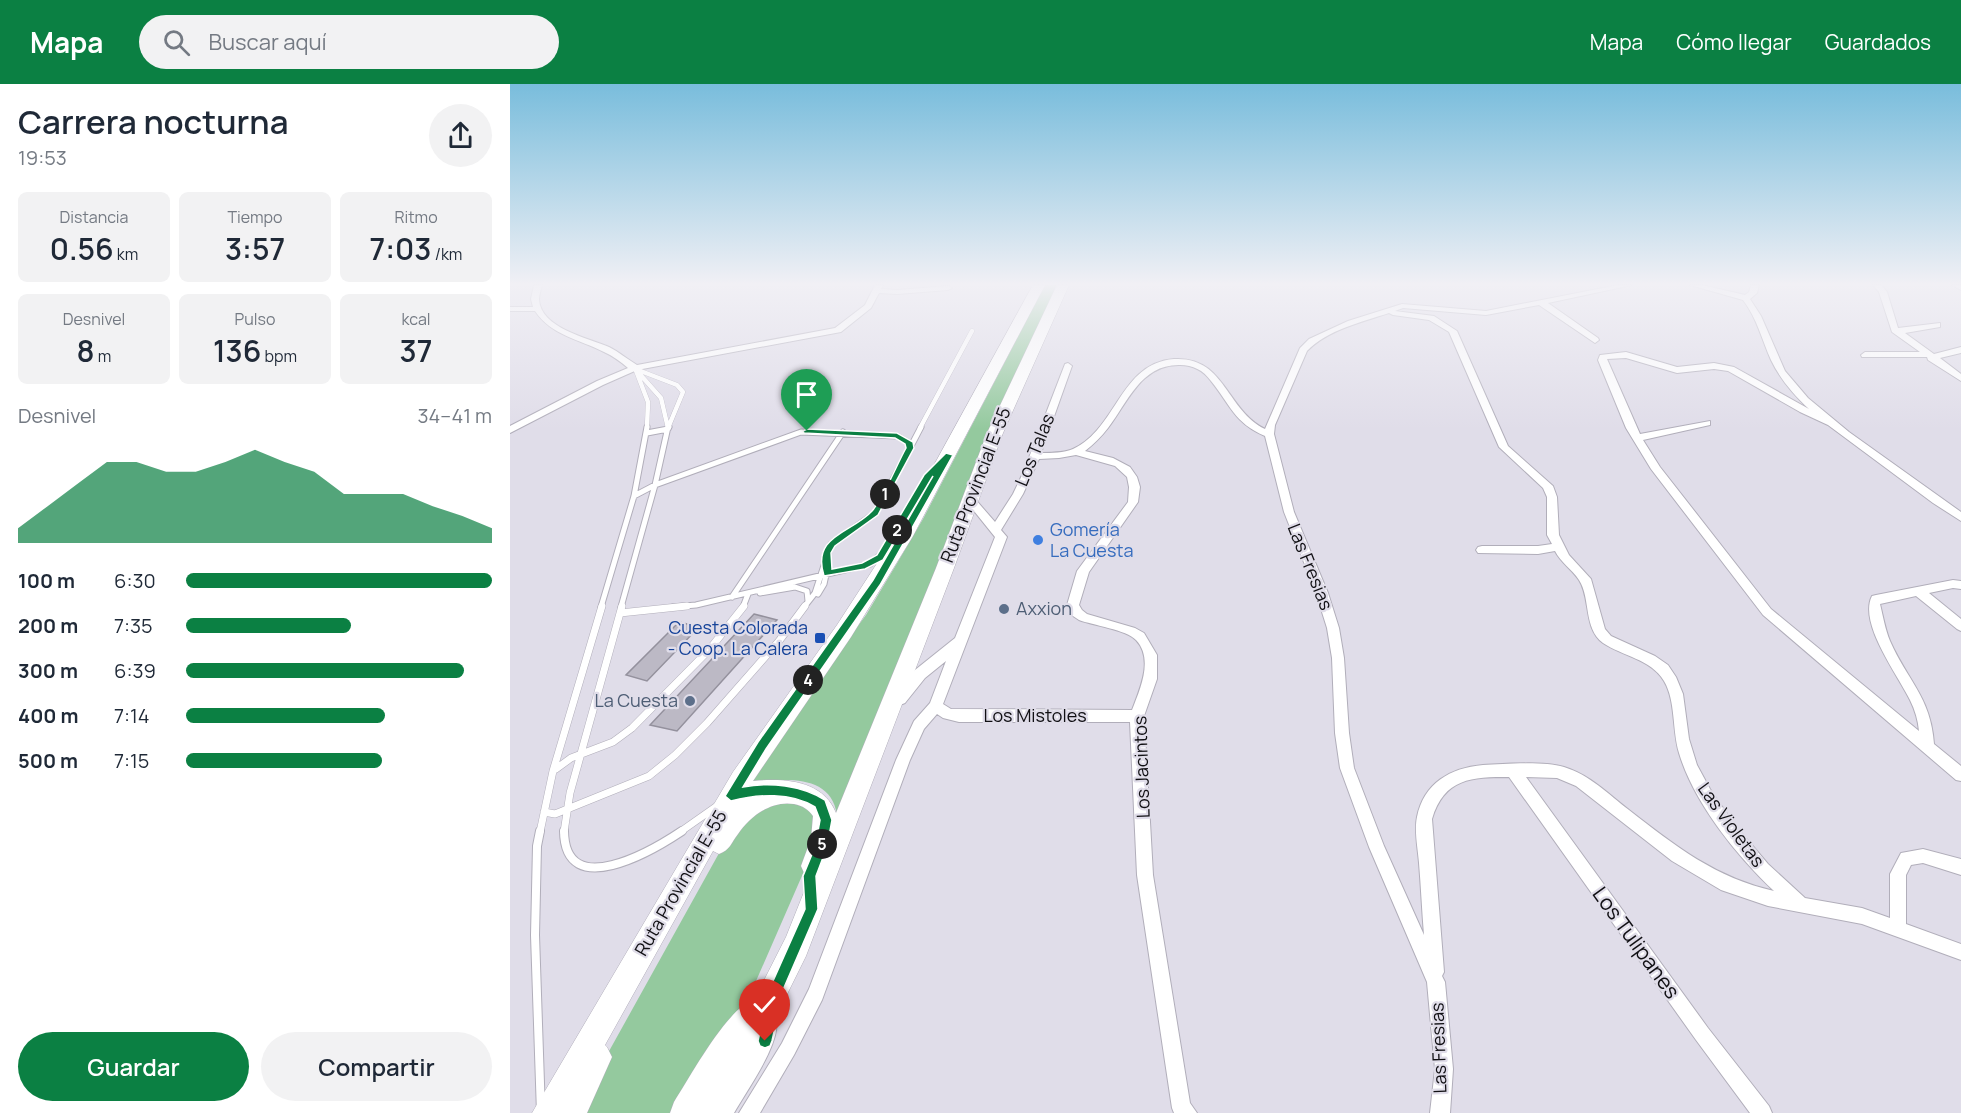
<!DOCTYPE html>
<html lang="es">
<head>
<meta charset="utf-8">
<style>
  :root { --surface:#fff; --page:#f2f2f3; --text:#1f2937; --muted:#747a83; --accent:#0b8043 }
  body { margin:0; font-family:Manrope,sans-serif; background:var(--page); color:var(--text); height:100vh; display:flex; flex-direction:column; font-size:22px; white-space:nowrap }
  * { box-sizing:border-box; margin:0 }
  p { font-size:20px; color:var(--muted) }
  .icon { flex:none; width:33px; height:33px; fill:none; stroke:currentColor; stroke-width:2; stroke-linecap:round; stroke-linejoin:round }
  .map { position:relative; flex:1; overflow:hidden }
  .details { display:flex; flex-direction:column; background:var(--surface); width:510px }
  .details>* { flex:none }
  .pin { position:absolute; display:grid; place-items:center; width:51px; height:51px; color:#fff; margin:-62px -26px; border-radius:50% 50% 50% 0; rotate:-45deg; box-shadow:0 0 6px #0007 }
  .pin .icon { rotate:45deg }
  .km { position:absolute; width:30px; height:30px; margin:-15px; border-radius:50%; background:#222; color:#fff; font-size:16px; line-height:30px; text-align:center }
  .round { display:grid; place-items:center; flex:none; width:63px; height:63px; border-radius:32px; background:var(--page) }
  .head { display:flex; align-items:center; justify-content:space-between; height:102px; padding:0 18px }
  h1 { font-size:33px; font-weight:600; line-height:45px }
  .metrics { display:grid; grid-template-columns:repeat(3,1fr); gap:9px; height:102px; padding:6px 18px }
  .metrics div { display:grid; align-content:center; border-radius:9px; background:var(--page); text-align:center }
  .metrics b { font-size:30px; font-weight:600 }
  .metrics small { font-size:16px; font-weight:400 }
  .metrics p { font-size:16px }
  .chart { height:168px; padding:12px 18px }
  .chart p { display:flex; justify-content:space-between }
  .chart svg { width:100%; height:108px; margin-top:6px; fill:var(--accent); opacity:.7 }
  .action { display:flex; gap:12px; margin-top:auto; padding:12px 18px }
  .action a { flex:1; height:69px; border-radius:36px; background:var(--accent); color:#fff; font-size:24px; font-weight:600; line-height:69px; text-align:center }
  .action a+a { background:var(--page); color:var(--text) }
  ul { padding:0 18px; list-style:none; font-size:20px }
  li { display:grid; grid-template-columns:96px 72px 1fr; align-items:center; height:45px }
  li i { height:15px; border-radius:8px; background:var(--accent) }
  header { display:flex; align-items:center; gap:36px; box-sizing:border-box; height:84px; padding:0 30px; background:var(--accent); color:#fff }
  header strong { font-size:28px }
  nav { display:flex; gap:33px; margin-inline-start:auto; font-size:21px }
  .search { width:420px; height:54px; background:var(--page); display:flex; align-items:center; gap:15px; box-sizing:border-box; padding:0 21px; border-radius:33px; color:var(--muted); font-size:22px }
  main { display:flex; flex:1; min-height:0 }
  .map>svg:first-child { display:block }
  .green { fill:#94c99e }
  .building { fill:#bcb9c5; stroke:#94919d; stroke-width:1.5 }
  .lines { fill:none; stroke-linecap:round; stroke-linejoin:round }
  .service-far3-casing { stroke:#b1aeba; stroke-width:5 }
  .service-far2-casing { stroke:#b1aeba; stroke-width:7 }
  .service-far1-casing { stroke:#b1aeba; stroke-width:8 }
  .service-casing { stroke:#b1aeba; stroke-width:10 }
  .minor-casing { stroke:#b1aeba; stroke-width:2 }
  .primary-casing { stroke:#b1aeba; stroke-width:1 }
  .service-far3 { stroke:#fff; stroke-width:4.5 }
  .service-far2 { stroke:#fff; stroke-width:5 }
  .service-far1 { stroke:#fff; stroke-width:7 }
  .service { stroke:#fff; stroke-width:8 }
  .minor { fill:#fff; fill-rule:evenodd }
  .primary { fill:#fff; fill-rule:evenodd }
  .route { fill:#0b8043; stroke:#fff; stroke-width:1.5 }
  .shop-dot { fill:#3f7fe0; stroke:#e0dde9; stroke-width:2 }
  .service-dot { fill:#5c6f8a; stroke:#e0dde9; stroke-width:2 }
  .transit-dot { fill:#1a4fb4; stroke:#e0dde9; stroke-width:2 }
  .labels { text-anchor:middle; stroke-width:4.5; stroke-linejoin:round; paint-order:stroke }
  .street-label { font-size:18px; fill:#111014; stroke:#e0dde9 }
  .shop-label { font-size:18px; fill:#366cbe; stroke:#e0dde9; text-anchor:start }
  .service-label { font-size:18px; fill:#4e5e75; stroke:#e0dde9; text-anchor:start }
  .transit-label { font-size:18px; fill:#164399; stroke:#e0dde9; text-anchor:end }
  .near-street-label { font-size:21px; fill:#111014; stroke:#e0dde9 }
</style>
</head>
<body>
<header>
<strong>Mapa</strong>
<div class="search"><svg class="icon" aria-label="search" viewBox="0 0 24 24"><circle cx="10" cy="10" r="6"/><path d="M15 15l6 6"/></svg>Buscar aquí</div>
<nav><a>Mapa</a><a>Cómo llegar</a><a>Guardados</a></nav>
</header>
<main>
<section class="details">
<div class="head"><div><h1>Carrera nocturna</h1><p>19:53</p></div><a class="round"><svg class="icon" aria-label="share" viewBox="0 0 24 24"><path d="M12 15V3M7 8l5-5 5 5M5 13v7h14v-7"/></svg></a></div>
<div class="metrics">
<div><p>Distancia</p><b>0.56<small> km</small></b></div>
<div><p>Tiempo</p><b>3:57</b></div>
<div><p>Ritmo</p><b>7:03<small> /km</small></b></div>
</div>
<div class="metrics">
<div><p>Desnivel</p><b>8<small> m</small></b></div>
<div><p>Pulso</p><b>136<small> bpm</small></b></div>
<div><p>kcal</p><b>37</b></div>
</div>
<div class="chart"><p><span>Desnivel</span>34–41 m</p>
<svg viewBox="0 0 160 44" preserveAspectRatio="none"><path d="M0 44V38L10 29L20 20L30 11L40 11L50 15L60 15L70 11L80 6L90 11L100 15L110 24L120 24L130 24L140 29L150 33L160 38V44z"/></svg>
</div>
<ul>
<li><b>100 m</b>6:30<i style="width:100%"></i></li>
<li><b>200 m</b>7:35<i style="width:54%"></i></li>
<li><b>300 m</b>6:39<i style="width:91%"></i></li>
<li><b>400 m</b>7:14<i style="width:65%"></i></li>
<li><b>500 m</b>7:15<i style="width:64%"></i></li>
</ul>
<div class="action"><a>Guardar</a><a>Compartir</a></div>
</section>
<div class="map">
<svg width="1451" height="1029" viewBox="0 0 1451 1029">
  <rect width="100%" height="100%" fill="#e0dde9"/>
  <path class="green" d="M535,201H549L516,270L327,731C321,688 271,695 239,699L289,622L356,531L386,481L413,435Z
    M279,718L288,719L299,726L304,733L298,778L243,904L167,1029H70L98,969L213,762L242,729L267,720Z"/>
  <path class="building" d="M244,530L267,536L167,647L140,641Z
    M169,538L189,543L137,597L116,591Z"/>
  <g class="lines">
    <g class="service-far3-casing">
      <path id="service-far3" d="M125,284L138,318L137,344
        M128,286L167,301L173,308L158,344
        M127,287L151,314L158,344
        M410,344L462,247"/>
    </g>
    <g class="service-far2-casing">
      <path id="service-far2" d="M137,349L158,345L159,343
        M400,364L411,343
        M124,412L145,401L291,348L387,352L399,359L400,364L365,429L321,460L305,509L294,523
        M250,509L285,503L297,507L298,517
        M308,510L314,500L317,486
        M222,513L333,348
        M91,523L124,412L137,343
        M111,523L145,401L158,343
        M163,523L186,521L360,480L375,467L417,393L423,387
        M233,523L238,510"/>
    </g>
    <g class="service-far1-casing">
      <path id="service-far1" d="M110,529L177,522
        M46,685L61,674L103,658L122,644L199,566L234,522
        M34,728L45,730L139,692L165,671L197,639L269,557L295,522
        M30,748L43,687L92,522
        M54,748L60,709L112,522
        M170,748L207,722"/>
    </g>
    <g class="service-casing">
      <path id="service" d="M30,747L27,762L25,851L31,1029
        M54,747C55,818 142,767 172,747"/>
    </g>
    <g class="minor-casing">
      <path id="minor" d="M24,201H32C31,205 29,211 29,215C30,244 78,254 99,263C109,268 117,275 127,281L325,244L355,221L365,201H373L371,205L387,206L438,202L442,204L438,206L387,210L369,209L361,224L331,248L127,286L93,301L0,349V342L87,297L118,284C111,278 103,272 94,268C69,255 42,252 25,227H0V223H23L21,215Z
        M1108,201H1122L1038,219L1088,254L1089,256L1085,259L1029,221L976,231L893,224L885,227L924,232L947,247L998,362L1043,402L1047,413L1049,451L1059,471L1081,495L1095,545L1101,552L1145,572L1158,581L1166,593L1173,610L1179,655L1187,681L1200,705L1224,740L1258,780L1295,814L1352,824L1380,834V790L1391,769L1413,765L1451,775V791L1413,779L1401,781L1396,791V840L1451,860V876L1352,840L1258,822L1211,806L1162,777L1066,702L1047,694L1016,693L1198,944L1259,1022L1262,1029H1240L1186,956L999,693C962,693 934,694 922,735L934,888L932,892L935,898L943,985L940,1029H920L925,985L917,898L859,763L830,684L825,649L822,574L817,544L806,509L774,428L755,352C724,339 720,320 701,297C693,286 683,281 670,281C631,280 618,318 598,344C591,353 584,360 575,367L603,374L620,383L627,393L630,403L628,418L579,488L569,521L572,526L577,530L625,544L634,549L647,571V595L634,632L643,791L680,1019L687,1029H664L662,1024L627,791L620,638H449L433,634L427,630L414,645L400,676L312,916L284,971L250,1029H229L272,959L299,905L386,676L404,637L420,619L436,577L415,594L395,619L390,621L385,619L383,615L405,586L445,554L485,453L456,417L461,413L465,415L485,438L503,410L513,389L555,280L558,279L562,282L531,369C542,369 554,369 563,365C607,345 610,279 664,275C715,272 716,326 755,345L790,264L799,255L838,237L892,220L976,227ZM879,229L883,231L919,236L939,248L989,363L1033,404L1037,413V451L1042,460L1028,462H972L968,463L966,466L968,469L1028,470L1045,467C1051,479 1062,485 1069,496C1081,514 1073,544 1093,559C1112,572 1141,575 1154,597C1166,617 1162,646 1169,669C1184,719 1227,772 1264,807C1206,794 1165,762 1119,726C1098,710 1080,691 1054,683C1034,677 995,680 973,681C940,684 914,699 907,733C904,747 908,765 909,779C911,803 912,827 914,851L874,762L844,684L839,649L834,574L829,544L818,509L784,428L764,350L765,341L797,267C817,246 852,238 879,229ZM566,371L605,382L617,393L619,403L618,418L567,487L557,521L563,532L569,536C582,541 617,546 626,556C644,575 630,605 622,626L441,625L433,620L497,453L491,446L513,410L529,375L549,374Z
        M1180,201H1192L1235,211L1239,208L1241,201H1249L1247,209L1240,215L1251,232L1275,287L1298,314L1339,348L1451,428V437L1423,419L1318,341L1290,328L1218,287L1204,285L1167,289L1116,274L1097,275L1130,350L1200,337V341L1133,356L1150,383L1261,525L1409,647C1408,636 1405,626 1400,616C1388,591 1348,539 1362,512L1366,511L1443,496L1451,497V505L1443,504L1419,509L1451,535V547L1447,545L1406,512L1370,520C1373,532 1375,545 1380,557C1397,596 1421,613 1424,660L1451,682V697L1446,696L1253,531L1141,385L1116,344L1088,276L1090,271L1116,268L1167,283L1204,279L1224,283L1299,325C1284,311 1270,295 1261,276C1252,256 1247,234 1233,216Z
        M1363,201H1371L1377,208L1388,244L1430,239V243L1395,249L1424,270L1451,263V269L1430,274L1451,290V297L1418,276L1417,273H1352L1351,271L1355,268H1410L1382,248L1369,208Z
        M1442,201H1451V206Z
        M259,928L265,931C275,955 236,1007 224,1029H203L247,954L253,931Z"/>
    </g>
    <g class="primary-casing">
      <path id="primary" d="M523,201H535L403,452L341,553L243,697C274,694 313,696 326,729L426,484L477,349L547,201H559L493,349L444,484L296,872L248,969L212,1029H160L164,1018C182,990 216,926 245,914L276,853L300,793L295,791L291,782L301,755L303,732C298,725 293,722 284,720C262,716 240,732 228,750C221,759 220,766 209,770L203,767L95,961L97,963L102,973L77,1029H22L223,688L327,541L386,450Z"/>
    </g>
    <use href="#service-far3" class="service-far3"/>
    <use href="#service-far2" class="service-far2"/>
    <use href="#service-far1" class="service-far1"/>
    <use href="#service" class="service"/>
    <use href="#minor" class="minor"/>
    <use href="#primary" class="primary"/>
  </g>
  <linearGradient id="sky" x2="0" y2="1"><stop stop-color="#79bddc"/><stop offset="0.58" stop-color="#f1f0f5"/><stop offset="1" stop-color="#f1f0f5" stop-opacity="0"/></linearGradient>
  <rect width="1451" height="345" fill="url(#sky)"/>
  <path class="route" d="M297,345L387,349L403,358L404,364L368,431L325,462L321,469L322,485L352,479L367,471L414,391L436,369L443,371L370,501L256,665L233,703C260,698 291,701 315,716L322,736L317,763L306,792L308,825L273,906L262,957L260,962L255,964L250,962L248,957L259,906L295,825L293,792L305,763L310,736L305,723C281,708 248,710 221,717L215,712L248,658L363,496L423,392L373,476L355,485L314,492C301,451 342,449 362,427C374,413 386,382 396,364L395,360L385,354L294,349L293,347Z"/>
  <circle class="shop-dot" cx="528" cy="456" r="6"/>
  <g class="service-dot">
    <circle cx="494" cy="525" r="6"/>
    <circle cx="180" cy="617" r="6"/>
  </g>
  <rect class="transit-dot" x="304" y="548" width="12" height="12" rx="3"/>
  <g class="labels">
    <g class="street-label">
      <text transform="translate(525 366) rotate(-68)" y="6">Los Talas</text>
      <text transform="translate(466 401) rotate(-69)" y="6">Ruta Provincial E-55</text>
      <text transform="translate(800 483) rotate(68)" y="6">Las Fresias</text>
      <text x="525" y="638">Los Mistoles</text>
      <text transform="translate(632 683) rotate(-92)" y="6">Los Jacintos</text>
      <text transform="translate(1221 741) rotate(54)" y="6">Las Violetas</text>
      <text transform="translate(171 799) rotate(-60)" y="6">Ruta Provincial E-55</text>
      <text transform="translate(929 964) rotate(-92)" y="6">Las Fresias</text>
    </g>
    <g class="shop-label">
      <text x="540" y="452">Gomería<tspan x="540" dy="21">La Cuesta</tspan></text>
    </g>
    <g class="service-label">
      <text x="506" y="531">Axxion</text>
      <text x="168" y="623" text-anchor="end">La Cuesta</text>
    </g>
    <g class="transit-label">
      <text x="298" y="550">Cuesta Colorada<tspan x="298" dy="21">- Coop. La Calera</tspan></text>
    </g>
    <g class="near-street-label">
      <text transform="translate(1126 859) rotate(54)" y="7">Los Tulipanes</text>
    </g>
  </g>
</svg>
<div class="pin" style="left:297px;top:347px;background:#1e9e55"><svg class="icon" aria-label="arrive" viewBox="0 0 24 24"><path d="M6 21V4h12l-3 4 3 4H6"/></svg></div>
<div class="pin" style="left:255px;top:957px;background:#d93025"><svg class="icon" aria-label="check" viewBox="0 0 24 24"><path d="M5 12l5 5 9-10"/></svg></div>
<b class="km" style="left:375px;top:410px">1</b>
<b class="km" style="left:387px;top:446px">2</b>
<b class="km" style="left:298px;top:596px">4</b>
<b class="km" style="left:312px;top:760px">5</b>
</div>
</main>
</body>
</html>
